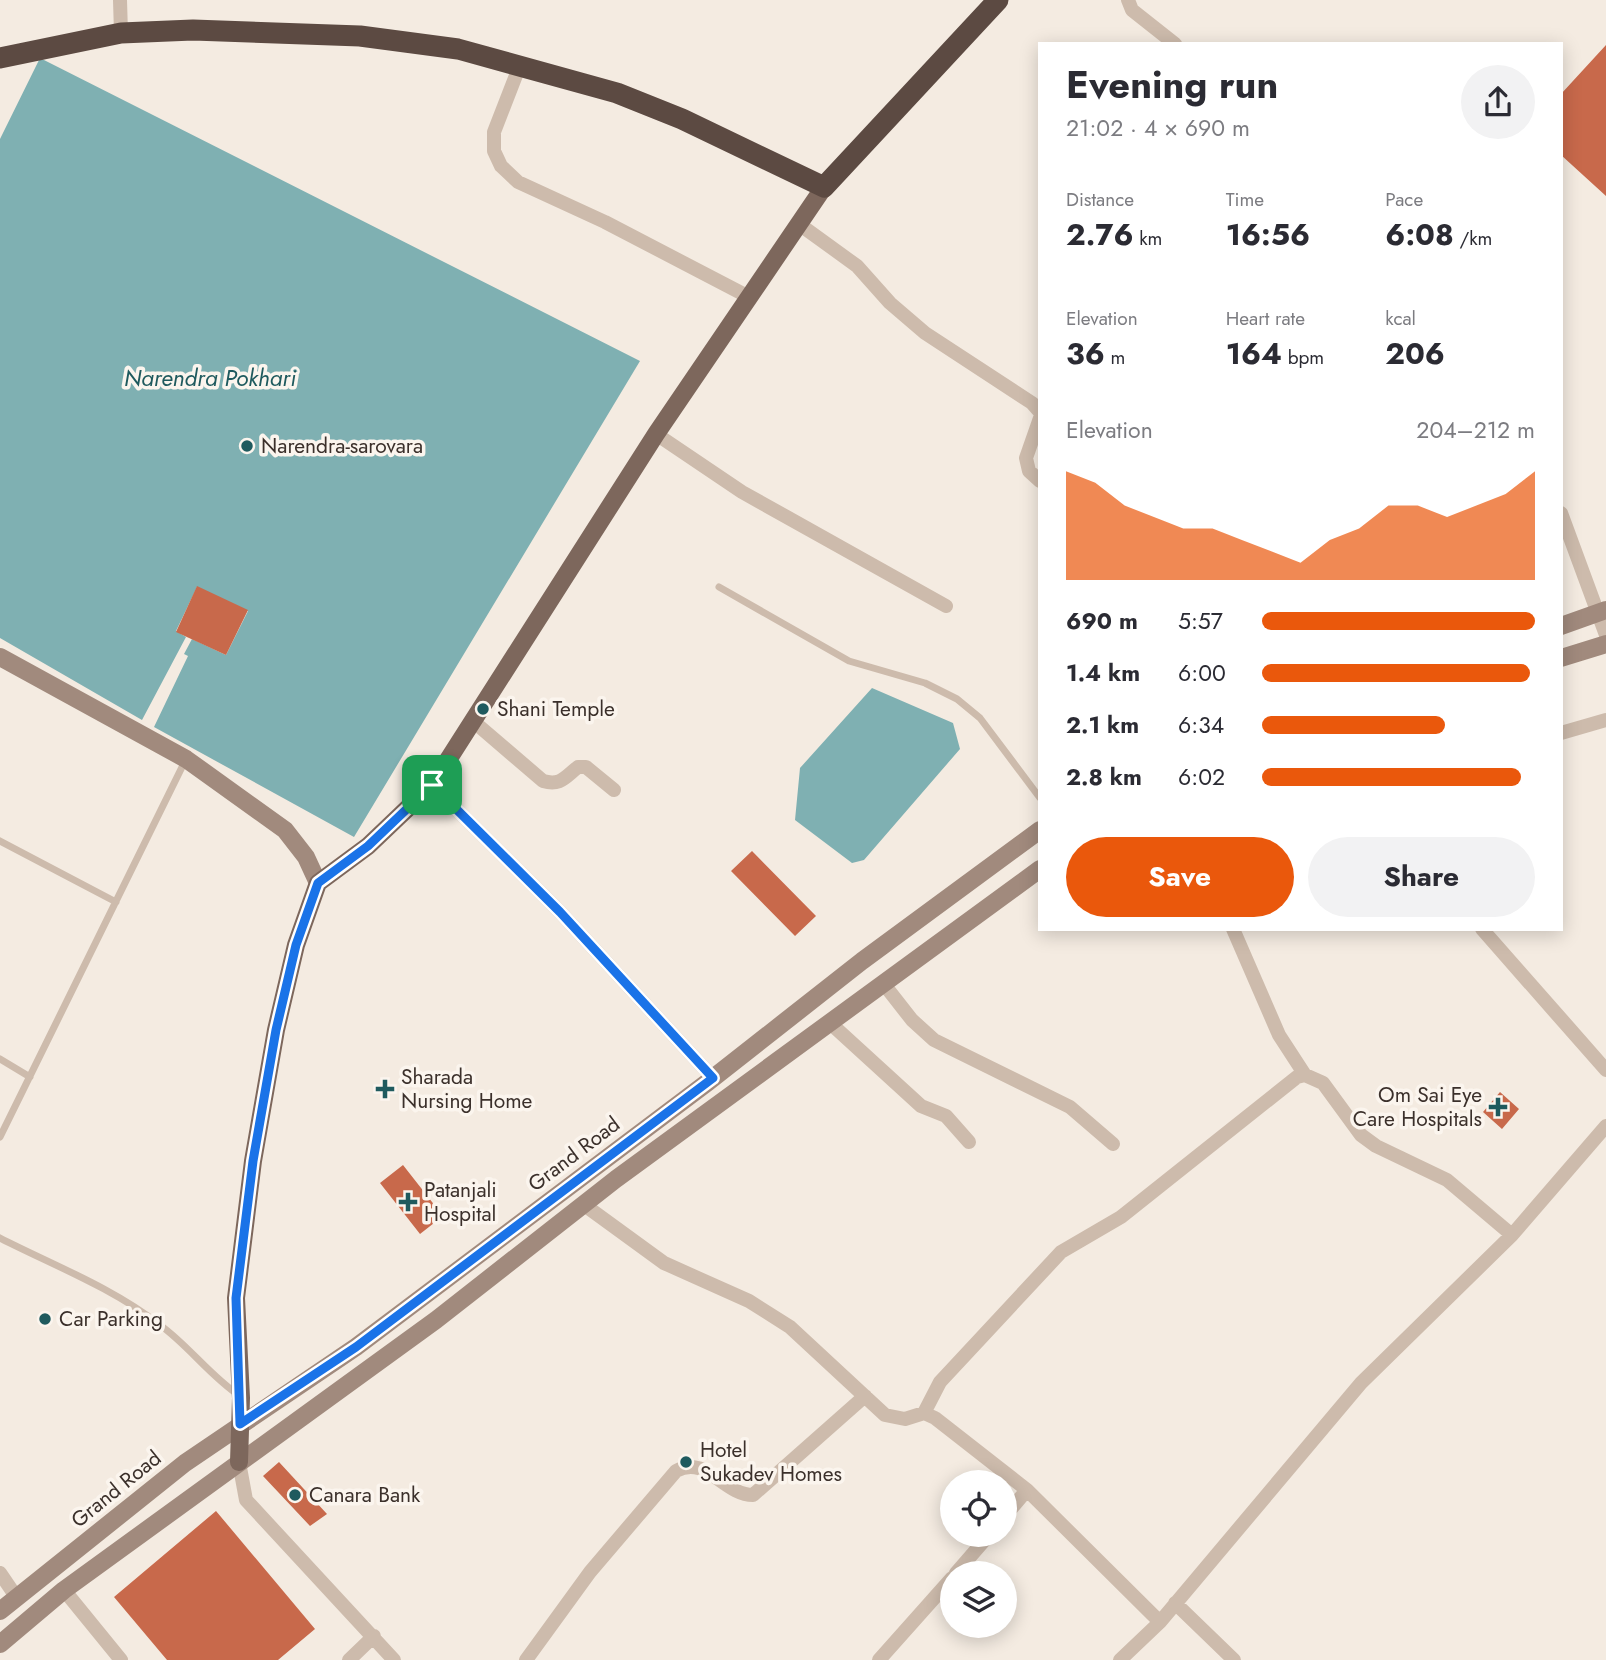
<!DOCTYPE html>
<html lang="en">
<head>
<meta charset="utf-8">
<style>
  :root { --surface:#fff; --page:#f2f2f3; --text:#2b2b33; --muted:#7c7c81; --accent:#ea580c }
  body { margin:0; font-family:Jost,sans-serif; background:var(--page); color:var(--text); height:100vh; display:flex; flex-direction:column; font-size:26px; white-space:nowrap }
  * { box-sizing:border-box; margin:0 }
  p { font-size:23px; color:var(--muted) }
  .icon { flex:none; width:38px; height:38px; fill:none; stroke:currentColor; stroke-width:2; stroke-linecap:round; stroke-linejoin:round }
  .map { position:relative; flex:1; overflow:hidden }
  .details { position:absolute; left:1038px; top:42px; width:525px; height:889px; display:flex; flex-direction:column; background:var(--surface); border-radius:0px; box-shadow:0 4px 18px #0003 }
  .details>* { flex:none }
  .tools { position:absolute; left:940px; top:1470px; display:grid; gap:14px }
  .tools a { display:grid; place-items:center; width:77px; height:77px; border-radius:50%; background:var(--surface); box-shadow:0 4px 18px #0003; font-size:35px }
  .pin { position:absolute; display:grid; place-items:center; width:60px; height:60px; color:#fff; margin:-30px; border-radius:14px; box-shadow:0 4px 10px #0006 }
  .round { display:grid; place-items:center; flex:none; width:74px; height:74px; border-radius:37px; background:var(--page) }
  .head { display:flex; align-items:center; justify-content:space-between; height:119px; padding:0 28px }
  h1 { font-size:38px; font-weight:700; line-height:52px }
  .figures { display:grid; grid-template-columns:repeat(3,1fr); gap:10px; height:119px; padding:7px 28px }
  .figures div { display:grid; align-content:center }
  .figures b { font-size:30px; font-weight:700 }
  .figures small { font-size:19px; font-weight:400 }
  .figures p { font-size:19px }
  .chart { height:196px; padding:14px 28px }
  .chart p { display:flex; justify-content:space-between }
  .chart svg { width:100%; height:126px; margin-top:7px; fill:var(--accent); opacity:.7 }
  .primary-button { display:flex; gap:14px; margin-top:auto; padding:14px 28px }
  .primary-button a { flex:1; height:80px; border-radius:42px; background:var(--accent); color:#fff; font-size:28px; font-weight:700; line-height:80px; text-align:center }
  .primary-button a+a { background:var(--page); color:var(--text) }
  ul { padding:0 28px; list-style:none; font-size:23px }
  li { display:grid; grid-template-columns:112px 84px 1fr; align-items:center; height:52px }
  li i { height:18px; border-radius:9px; background:var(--accent) }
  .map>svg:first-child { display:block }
  .water { fill:#7fb0b2 }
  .building { fill:#c8694b }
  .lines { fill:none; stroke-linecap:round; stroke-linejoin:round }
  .lane { stroke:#cdbbac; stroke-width:7 }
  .street { stroke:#cdbbac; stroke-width:14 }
  .secondary { stroke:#a18a7d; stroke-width:18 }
  .primary { stroke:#7d675c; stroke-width:18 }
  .highway { stroke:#5c4a42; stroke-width:21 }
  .route-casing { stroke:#fff; stroke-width:14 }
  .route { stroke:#1a73e8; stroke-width:9 }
  .poi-dot { fill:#1f5a5e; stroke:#fbf5ee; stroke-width:2.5 }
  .labels { text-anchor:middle; stroke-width:7; stroke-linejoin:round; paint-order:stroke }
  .poi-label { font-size:21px; fill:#3b302b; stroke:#fbf5ee; text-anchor:start }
  .street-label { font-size:21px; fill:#3b302b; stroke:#fbf5ee }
  .water-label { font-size:23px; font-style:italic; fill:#1f5a5e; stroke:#fbf5ee }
</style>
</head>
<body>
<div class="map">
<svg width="1606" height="1660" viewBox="0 0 1606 1660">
  <rect width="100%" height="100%" fill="#f4ebe1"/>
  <path class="water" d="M40,58L640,361L354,837L154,727L188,656L184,654L192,639L226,655L248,611L197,587L176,631L186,637L142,720L0,638V139Z
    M872,688L953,723L960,749L864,860L852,863L795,820L800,768Z"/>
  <path class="building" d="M1606,45V196L1561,155V94Z
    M197,586L248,610L226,655L176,632Z
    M752,851L816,916L795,936L731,871Z
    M1500,1092L1519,1109L1502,1129L1483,1112Z
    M403,1165L443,1216L420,1234L380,1183Z
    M279,1462L327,1514L310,1526L263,1476Z
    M216,1511L315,1629L278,1660H167L114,1597Z"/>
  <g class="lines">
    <path class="lane" d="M719,587L849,661L925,683L957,699L980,718L1040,798
      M0,841L116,902
      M0,1059L30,1077
      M0,1137L185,761
      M0,1238C53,1265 113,1288 160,1325C189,1346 210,1376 240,1396"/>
    <path class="street" d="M120,0L121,33
      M1128,0L1132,10L1175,44
      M520,65L494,132V151L501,166L518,182L605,222L749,297
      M799,224L857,266L890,303L925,333L1032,403L1040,412
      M1040,418L1026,458L1029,471L1040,481
      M656,434L742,492L946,606
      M1561,513L1606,635
      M473,721L543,781C561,786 565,777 578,767H586L614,790
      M1561,733L1606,720
      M432,785L560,912L713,1078
      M1233,929L1279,1035L1305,1075
      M1482,929L1606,1070
      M883,983L912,1020L934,1040L1070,1107L1113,1144
      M829,1022L921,1106L946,1116L969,1142
      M583,1204L664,1263L749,1301L790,1327L885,1415L905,1419L924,1413L935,1418L1027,1490L1160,1622
      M924,1413L940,1382L1061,1252L1121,1217L1297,1077L1305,1075L1323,1083L1361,1135L1376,1146L1447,1180L1512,1235
      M239,1462L246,1500L394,1660
      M1004,1517L1027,1490
      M0,1573L17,1598
      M956,1573L989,1535
      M64,1590L121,1660
      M1175,1603L1234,1660
      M349,1660L374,1636
      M526,1660L590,1572L676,1471C706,1454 724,1495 753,1495L865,1396
      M879,1660L952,1578
      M1120,1660L1160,1622L1361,1383L1512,1235L1606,1126"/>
    <path class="secondary" d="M1561,626L1606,610
      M0,657L186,759L285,830L306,857L318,883
      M1561,658L1606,644
      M0,1611L185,1463L356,1347L708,1082L862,961L1040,830
      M0,1644L64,1590L436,1320L616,1179L1040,869"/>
    <path class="primary" d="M239,1462L241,1398L236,1298L253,1161L276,1030L296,945L318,883L368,846L432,785L656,434L824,187"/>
    <path class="highway" d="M0,58L121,33L193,30L360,36L458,49L617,93L682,119L824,187L998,0"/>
  </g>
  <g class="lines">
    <g class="route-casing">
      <path id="route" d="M432,785L560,912L713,1078L356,1347L240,1424L236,1298L253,1161L276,1030L296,945L318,883L368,846Z"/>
    </g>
    <use href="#route" class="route"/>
  </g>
  <g class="poi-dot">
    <circle cx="247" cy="446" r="7"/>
    <circle cx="483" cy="709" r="7"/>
    <path d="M381.5 1078.5h7v7h7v7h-7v7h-7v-7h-7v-7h7z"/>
    <path d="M1494.5 1096.5h7v7h7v7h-7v7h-7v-7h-7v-7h7z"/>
    <path d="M404.5 1191.5h7v7h7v7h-7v7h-7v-7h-7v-7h7z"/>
    <circle cx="45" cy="1319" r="7"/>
    <circle cx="686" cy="1462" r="7"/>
    <circle cx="295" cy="1495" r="7"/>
  </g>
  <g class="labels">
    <g class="poi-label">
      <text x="261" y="453">Narendra-sarovara</text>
      <text x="497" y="716">Shani Temple</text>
      <text x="401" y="1084">Sharada<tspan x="401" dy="24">Nursing Home</tspan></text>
      <text x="1482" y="1102" text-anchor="end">Om Sai Eye<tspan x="1482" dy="24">Care Hospitals</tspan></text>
      <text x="424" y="1197">Patanjali<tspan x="424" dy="24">Hospital</tspan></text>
      <text x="59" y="1326">Car Parking</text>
      <text x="700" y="1457">Hotel<tspan x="700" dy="24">Sukadev Homes</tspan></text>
      <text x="309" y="1502">Canara Bank</text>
    </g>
    <g class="street-label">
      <text transform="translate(574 1154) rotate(-37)" y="7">Grand Road</text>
      <text transform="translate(116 1489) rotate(-39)" y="7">Grand Road</text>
    </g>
    <g class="water-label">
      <text x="210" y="386">Narendra Pokhari</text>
    </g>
  </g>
</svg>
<div class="tools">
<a><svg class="icon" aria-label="locate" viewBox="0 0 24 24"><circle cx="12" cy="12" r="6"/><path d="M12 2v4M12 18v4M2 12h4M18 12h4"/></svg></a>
<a><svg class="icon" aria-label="layers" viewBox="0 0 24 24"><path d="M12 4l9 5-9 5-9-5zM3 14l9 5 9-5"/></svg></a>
</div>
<div class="pin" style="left:432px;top:785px;background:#1e9e55"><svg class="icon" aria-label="arrive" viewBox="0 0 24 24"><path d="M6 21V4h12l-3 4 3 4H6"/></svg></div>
<section class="details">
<div class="head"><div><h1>Evening run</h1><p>21:02 · 4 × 690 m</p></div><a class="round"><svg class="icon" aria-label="share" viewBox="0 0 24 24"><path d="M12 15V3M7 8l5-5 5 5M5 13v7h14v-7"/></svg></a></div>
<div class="figures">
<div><p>Distance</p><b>2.76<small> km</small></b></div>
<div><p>Time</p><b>16:56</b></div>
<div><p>Pace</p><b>6:08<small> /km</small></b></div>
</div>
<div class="figures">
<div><p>Elevation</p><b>36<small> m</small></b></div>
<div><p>Heart rate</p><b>164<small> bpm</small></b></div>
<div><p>kcal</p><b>206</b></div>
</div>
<div class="chart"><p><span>Elevation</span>204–212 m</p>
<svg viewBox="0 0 160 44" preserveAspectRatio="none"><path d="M0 44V6L10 10L20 18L30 22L40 26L50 26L60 30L70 34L80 38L90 30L100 26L110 18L120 18L130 22L140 18L150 14L160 6V44z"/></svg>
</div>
<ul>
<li><b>690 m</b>5:57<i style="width:100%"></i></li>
<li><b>1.4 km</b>6:00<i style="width:98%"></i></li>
<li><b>2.1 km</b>6:34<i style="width:67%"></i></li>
<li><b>2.8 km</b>6:02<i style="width:95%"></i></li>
</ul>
<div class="primary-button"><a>Save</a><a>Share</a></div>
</section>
</div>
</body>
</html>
